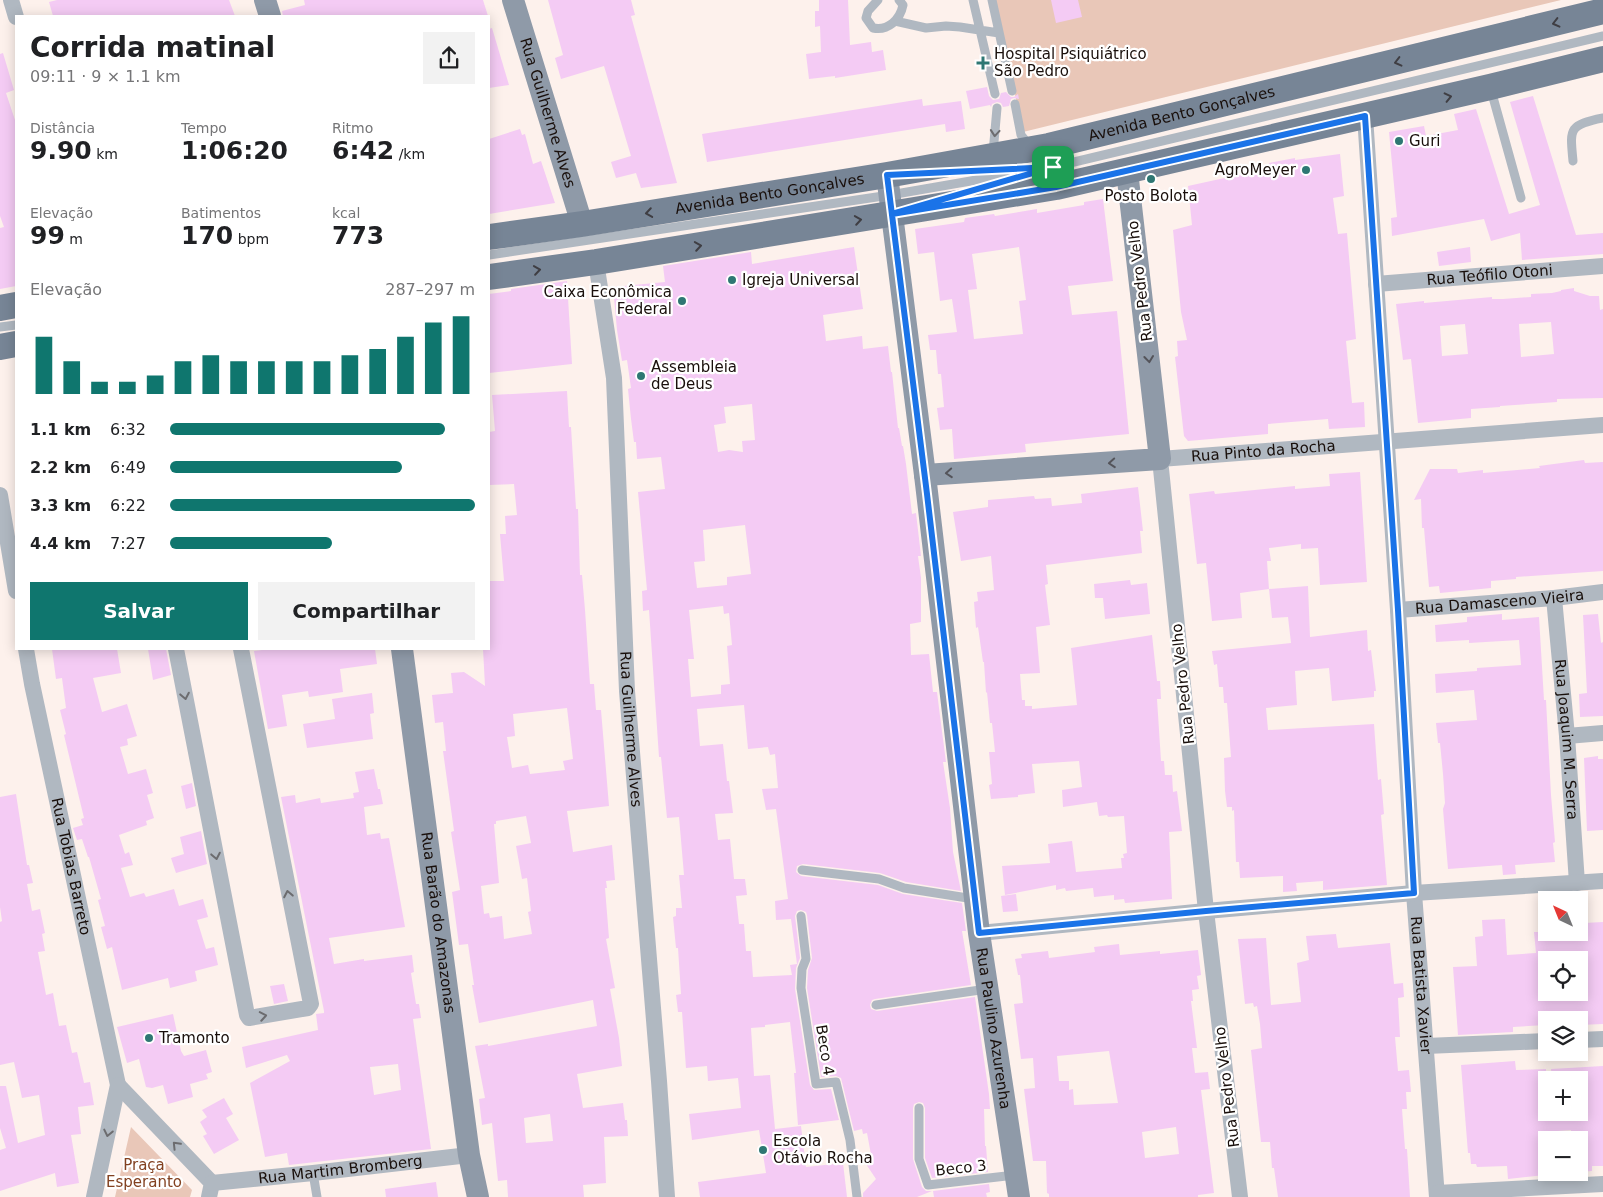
<!DOCTYPE html>
<html lang="pt">
<head>
<meta charset="utf-8">
<style>
  :root { --surface:#fff; --page:#f2f2f2; --text:#202124; --muted:#757577; --accent:#0f766e }
  body { margin:0; font-family:"DejaVu Sans",sans-serif; background:var(--page); color:var(--text); height:100vh; display:flex; flex-direction:column; font-size:19px; white-space:nowrap }
  * { box-sizing:border-box; margin:0 }
  p { font-size:16px; color:var(--muted) }
  .icon { flex:none; width:28px; height:28px; fill:none; stroke:currentColor; stroke-width:2; stroke-linecap:round; stroke-linejoin:round }
  .map { position:relative; flex:1; overflow:hidden }
  .sheet { position:absolute; left:15px; top:15px; width:475px; height:635px; display:flex; flex-direction:column; background:var(--surface); border-radius:0px; box-shadow:0 2px 12px #0003 }
  .sheet>* { flex:none }
  .needle { width:32px; rotate:317deg }
  .controls { position:absolute; left:1538px; top:891px; display:grid; gap:10px }
  .controls a { display:grid; place-items:center; width:50px; height:50px; border-radius:0px; background:var(--surface); box-shadow:0 2px 12px #0003; font-size:25px }
  .pin { position:absolute; display:grid; place-items:center; width:42px; height:42px; color:#fff; margin:-21px; border-radius:10px; box-shadow:0 2px 8px #0006 }
  .round { display:grid; place-items:center; flex:none; width:52px; height:52px; border-radius:0px; background:var(--page) }
  .headline { display:flex; align-items:center; justify-content:space-between; height:85px; padding:0 15px }
  h1 { font-size:28px; font-weight:800; line-height:38px }
  .stats { display:grid; grid-template-columns:repeat(3,1fr); gap:8px; height:85px; padding:5px 15px }
  .stats div { display:grid; align-content:center }
  .stats b { font-size:25px; font-weight:800 }
  .stats small { font-size:14px; font-weight:400 }
  .stats p { font-size:14px }
  .chart { height:140px; padding:10px 15px }
  .chart p { display:flex; justify-content:space-between }
  .chart svg { width:100%; height:90px; margin-top:5px; stroke:var(--accent); stroke-width:6 }
  .button { display:flex; gap:10px; margin-top:auto; padding:10px 15px }
  .button a { flex:1; height:58px; border-radius:0px; background:var(--accent); color:#fff; font-size:20px; font-weight:800; line-height:58px; text-align:center }
  .button a+a { background:var(--page); color:var(--text) }
  ul { padding:0 15px; list-style:none; font-size:16px }
  li { display:grid; grid-template-columns:80px 60px 1fr; align-items:center; height:38px }
  li i { height:12px; border-radius:6px; background:var(--accent) }
  .map>svg:first-child { display:block }
  .green { fill:#e9c7b8 }
  .building { fill:#f4cbf4; fill-rule:evenodd }
  .lines { fill:none; stroke-linecap:round; stroke-linejoin:round }
  .lane { stroke:#b0b8c1; stroke-width:9 }
  .street { stroke:#b0b8c1; stroke-width:16 }
  .secondary { stroke:#8f9aa8; stroke-width:22 }
  .primary { stroke:#778596; stroke-width:26 }
  .oneway { stroke:#3f3e43 }
  .oneway2 { stroke:#6c6c6f }
  .oneway3 { stroke:#54545a }
  .route-casing { stroke:#fff; stroke-width:10 }
  .route { stroke:#1a73e8; stroke-width:6 }
  .poi-dot { fill:#2e7773; stroke:#fff; stroke-width:2 }
  .labels { text-anchor:middle; stroke-width:4.5; stroke-linejoin:round; paint-order:stroke }
  .poi-label { font-size:15px; fill:#190f0b; stroke:#fff; text-anchor:start }
  .street-label { font-size:15px; fill:#190f0b; stroke:#fff }
  .park-label { font-size:15px; fill:#824120; stroke:#fff }
</style>
</head>
<body>
<div class="map">
<svg width="1603" height="1197" viewBox="0 0 1603 1197">
  <rect width="100%" height="100%" fill="#fdf1ec"/>
  <path class="green" d="M995,0H1561L1023,132Z
    M131,1127L192,1190L190,1197H115Z"/>
  <path class="building" d="M57,0H229L235,16H53L49,2Z
    M304,0H483L488,16H283L282,11L305,5Z
    M548,0H631L635,15L631,16L677,183L641,188L636,173L616,178L611,162L631,156L604,66L561,79L555,58L563,55Z
    M819,0H848L850,45L871,42L872,52L883,50L886,70L835,78V76L809,79L806,54L821,52L820,26L815,27V11H819Z
    M1051,0H1078L1082,17L1056,23Z
    M492,28L509,85L489,88V29Z
    M3,53L14,90L6,93L16,123V286L0,289V228L4,227L0,216V54Z
    M987,87L989,96L993,100L999,99L1001,93L1006,92L1011,97H1014L1018,94L1019,99L1014,98L1011,99L1009,106L1003,107L1001,103L997,102L992,104L991,107L990,105L970,109L966,91Z
    M1533,96L1576,235L1603,233V254L1522,260L1520,233L1491,241L1484,219L1392,236L1391,218L1397,217L1389,132L1424,126L1426,136L1458,130L1454,114L1476,109L1509,214L1540,205L1510,102Z
    M922,99L923,106L961,101L965,129L946,132L945,124L707,162L702,134Z
    M520,129L522,135L525,134L533,164L541,161L555,203L489,214V139Z
    M1340,154L1344,196L1333,198L1338,234L1347,233L1356,339L1346,341L1352,403L1364,402L1365,427L1329,429L1328,419L1268,424V434L1188,441L1184,436L1175,357L1178,356L1177,341L1187,340L1181,312L1173,230L1192,225L1188,186L1270,168L1269,163L1295,158V160Z
    M1103,199L1113,281L1068,286L1072,315L1117,311L1129,434L1025,444L1026,452L954,459L952,429L940,430L937,408L944,407L941,374H938L936,350H930L928,335L957,332L952,299L940,301L934,252L918,254L915,229L964,222L965,218L994,214L995,216L1037,209V213L1084,205V202ZM1019,247L1026,300L1019,301L1023,334L974,339L968,290L977,289L972,254Z
    M854,247L863,309L823,315L826,341L862,336L863,349L888,346L891,372H892L898,428H899L902,446H903L906,464L912,514L916,513L921,556H918L921,578V622L910,624L911,655L929,654L933,692H937L940,716L946,762H943L950,808L953,852L961,891L906,882L880,873L803,864L797,866L796,872L801,876L878,885L903,894L962,903L966,931H962L971,985L875,999L872,1000L870,1005L871,1009L877,1011L975,997L989,1094L990,1109H984L985,1146H986L988,1172L932,1178L925,1158V1108L923,1103L919,1102L914,1104L913,1108V1159L922,1187L926,1191H932L917,1197H863V1193L876,1179L866,1164L872,1160L867,1133L863,1134L862,1129L854,1131L841,1078L836,1076L821,1077L807,988L808,970L812,958L807,915L806,912L801,910L797,911L795,916L800,958L796,968L795,989L810,1085L814,1090L831,1089L839,1120L798,1125L794,1073H796L790,1022L765,1025V1027L751,1028L754,1076L770,1075L775,1129L801,1126L806,1167L843,1163L847,1197H700L698,1182L766,1173L759,1130L692,1140L689,1114L741,1108L738,1078L708,1081L707,1066L686,1068L682,1012H678L676,995L681,994L678,948H676L673,917L676,916V908H682L679,875H684L679,817L667,818L661,757H659L649,610L643,611L642,591L647,590L638,492L665,489L661,457L637,459L636,442H634L631,419L628,389L631,388L627,360L622,361L617,330L613,287L665,282L663,266L751,252L752,264ZM752,404L755,440L742,441L743,452L729,450L718,452L714,425L726,423L724,407ZM745,525L751,574L727,577V585L697,588L694,562L705,561L703,530ZM723,606L724,614L729,613L732,645L727,646L730,684L721,685V694L691,697L688,659H694L689,610ZM744,705L748,749L768,747L770,755L775,754L778,788L762,789L766,810L776,809L788,899L775,901L776,920L791,919L797,964L790,965L792,975L753,977L751,951H746L744,924H739L736,896L747,895L745,879H734L730,839L718,840L715,814L733,813L729,781H727L723,744L700,746L697,709Z
    M1470,247L1471,262L1439,266L1437,252Z
    M567,281L572,364L489,373V294L511,291V289Z
    M1574,288V291L1590,296H1599L1600,310L1603,309V398L1557,399V402L1500,406V407L1471,409V418L1418,423L1411,359L1403,360L1396,304L1424,301V303L1492,297V299H1503L1531,297V294L1552,293L1561,291V290ZM1551,322L1554,354L1521,357L1519,324ZM1465,324L1468,354L1442,356L1440,326Z
    M567,391L569,427H571L576,509H578L580,575H582L585,610L590,684H594L596,710H601L609,806L567,811L573,852L612,845L615,880L606,881L607,888H605L609,938L606,939L615,988L610,989L619,1038L622,1066L577,1074L583,1108L623,1103L625,1120H627L628,1136L604,1137L606,1183L583,1185L584,1197H508L507,1180L498,1181L492,1123L482,1125L479,1099L485,1098L475,1046L488,1044V1046L597,1026L593,1000L479,1023L472,985H474L468,944L459,945L452,892L460,890L451,832L454,831L443,751H446L443,722L435,723L432,695L453,693L451,673L464,672L485,686L483,649H489V581H504L500,534H506L505,516L517,515L514,484L489,485V432L495,431L492,395ZM567,708L573,759L563,761L565,770L530,774L528,765L512,768L507,737L515,736L513,714ZM526,816L531,843L516,846L522,879L527,878L531,911L528,912L532,934L504,939L502,916L490,918L489,913L484,914L481,886L499,883L494,824H496V821ZM550,1114L553,1141L526,1143L524,1118Z
    M1584,460L1585,463L1603,462V571L1516,577V579L1491,581V588L1440,593L1439,586L1429,587L1424,528H1422L1421,499L1414,500L1430,469H1457L1458,473L1483,470V473L1540,468L1539,466Z
    M1360,472L1367,582L1320,585L1318,548L1301,549V544L1269,548L1271,561H1267L1269,589L1240,593L1242,618L1212,621L1206,563L1197,564L1189,494L1214,491L1215,494L1295,486V489L1330,486L1329,474Z
    M1138,487L1143,531H1140L1142,553L1046,565L1048,584L1045,585L1050,625L1036,627L1040,673L1020,674L1022,700H1025V706H1032V709L1077,705L1071,648L1152,635L1157,681H1160L1161,699H1157L1161,761H1164L1165,775H1172L1173,792L1177,791L1182,831L1169,832L1172,899L1125,903L1124,899L1114,900V895L1094,897L1093,888L1066,891L1065,888L1056,890V885L1005,895L1002,866L1050,863L1048,844L1072,841L1076,872L1122,868L1121,858H1124L1123,854L1127,853L1124,816L1108,817L1107,815L1099,816L1097,802L1063,807L1062,790L1082,787L1079,761L1032,764L1035,793L1018,795V797L991,799L989,785L992,784L989,752H995L992,723H990L987,692L986,693L984,662H983L978,627L976,628L974,602L978,601L977,592L994,590L991,556L961,561L953,512L988,507V500L1034,496L1035,499L1051,498L1052,506L1082,503L1081,494Z
    M1130,580L1131,585L1147,583L1150,614L1105,619L1103,598H1095L1094,584Z
    M1308,586L1310,637L1367,630L1368,651L1371,650L1376,691H1374V697L1332,701L1329,668L1295,671L1297,705L1266,708L1268,730L1374,724L1378,780L1381,779L1384,814L1381,815L1387,885L1323,890V881L1296,883L1297,891L1283,892V876L1240,878L1239,862H1236L1234,810L1232,811V807H1227L1225,791L1224,758L1231,757L1227,703H1224L1223,687H1219L1217,664L1214,665L1212,651L1291,643L1288,617L1272,618L1269,589Z
    M1502,614V620L1539,617L1544,700H1546L1551,795L1555,842L1553,843L1555,862L1515,865L1516,874L1503,875L1502,865L1448,869L1443,809L1445,803L1443,774L1440,743H1438L1436,723L1477,720L1474,690L1436,693L1435,674L1477,671V668L1521,665L1519,640L1469,643V640L1436,642L1435,625L1467,622V617Z
    M1598,614L1601,643L1603,642V716L1580,717L1579,694L1587,693L1583,615Z
    M52,649H117L121,673L93,678L102,712L127,704L137,736L127,739L128,745L120,747L128,774L146,769L153,793L147,795L154,818L146,821L147,825L119,835L125,854L129,852L133,865L121,868L130,897L144,893L146,897L174,889L179,906L203,899L208,917L197,920L206,949L214,947L218,965L195,971L197,981L170,988L168,978L122,990L112,947L107,949L101,927L105,926L98,900L101,899L89,857H88L82,839L77,840L73,828L83,825L81,819L84,818L64,735L66,734L60,710L66,708L62,678L56,679Z
    M148,649H166L171,675L153,680Z
    M270,649H375L377,664L340,669L343,692L309,697L308,691L282,695L287,726L268,729L254,651Z
    M372,693L374,713L370,714L373,739L307,748L303,724L335,719L332,699Z
    M1598,756V759H1603V830L1587,831L1584,758Z
    M374,769L378,789H380L383,804L364,807L367,835L380,833L381,839L389,838L405,927L329,938L334,964L364,959V961L412,955L414,972L411,973L416,1004H419L421,1018L413,1019L431,1149L289,1165L287,1153L265,1157L250,1083L290,1061L287,1055L246,1068L242,1047L318,1030L316,1014L324,1013V1011L281,797L295,795L296,803L320,798L321,803L354,798L353,793L359,792L355,772ZM398,1064L401,1090L374,1095L370,1067Z
    M192,783L196,806L186,809L181,786Z
    M16,794L27,865H29L33,883L27,884L32,911L40,909L45,933L42,934L45,951L38,952L46,995L53,993L59,1026L66,1025L72,1053L77,1052L84,1083L90,1082L94,1105L78,1107L81,1134L71,1135L79,1183L57,1187L55,1173L0,1191V1150L6,1148L0,1128V1086H6L18,1143L45,1135L39,1095L22,1098L14,1062L0,1065V922L2,921L0,907V797Z
    M201,831L207,864L176,873L171,858L184,854L180,837Z
    M1016,894L1018,911L1003,912L1001,896Z
    M1505,919L1507,955L1536,953L1534,932H1579V928L1584,927V923L1603,922V1024L1579,1025V1020H1546V1025L1513,1027V1032L1458,1035L1453,967L1477,966L1475,937L1483,936L1482,920ZM1546,960H1579V992H1546Z
    M1336,934L1338,948L1390,943L1394,984L1403,983L1404,997L1398,998L1400,1037H1395L1398,1071L1409,1070L1411,1092H1406L1407,1109H1402L1405,1149H1407L1410,1197H1278L1274,1168H1272L1270,1142H1261L1251,1050L1262,1048L1260,1024L1257,1006L1254,1007L1253,1003L1245,1004L1238,939L1266,938L1271,1005L1301,1002L1297,963L1309,960L1306,936Z
    M1119,944L1120,955L1160,951V954L1198,950L1201,975L1197,976L1199,989L1192,990L1193,1001H1191L1197,1048H1192L1195,1073L1208,1072L1210,1089L1201,1090L1214,1193L1198,1195V1197H1049V1194L1047,1193L1046,1161H1033L1024,1089L1035,1088L1033,1058L1021,1059L1014,1004L1023,1003L1020,975H1018L1015,959L1022,958L1021,954L1048,951L1049,958L1095,952L1094,947ZM1109,1051L1118,1103L1074,1105L1073,1089L1069,1090V1081H1059L1057,1056ZM1176,1127L1179,1154L1145,1158L1142,1132Z
    M284,984L288,1001L274,1004L270,986Z
    M173,1014L181,1051L184,1056L206,1050L212,1072L206,1074L208,1079L190,1084L193,1097L168,1104L163,1085L152,1088L146,1087L139,1059L127,1063L117,1027Z
    M1515,1061L1516,1070L1546,1069V1112H1579V1080H1552L1551,1069L1603,1066V1166H1592V1171L1579,1172V1140H1574L1573,1133L1571,1134V1130L1543,1132L1545,1175L1508,1179L1507,1166L1477,1167L1476,1164H1471L1470,1153H1468L1461,1065Z
    M224,1098L233,1114L226,1118L239,1140L214,1154L203,1136L207,1134L200,1122L207,1117L202,1110Z
    M436,1182L438,1197H386L385,1189Z
    M989,1184L990,1192L986,1193L987,1197H934L933,1191Z"/>
  <g class="lines">
    <path class="lane" d="M878,0L868,11L866,18L873,28C888,31 900,20 903,5L899,0
      M973,0L995,94
      M992,0L1012,91
      M895,21L926,28L946,26L960,27L999,33
      M1491,90L1521,198
      M1015,104L1021,135L1029,145
      M993,153L997,108
      M1573,161C1570,129 1568,125 1603,118
      M976,171L1038,168
      M989,186L1053,167L1603,36
      M489,255L890,195L1011,174
      M0,327L16,325
      M802,870L879,879L904,888L974,899
      M801,916L806,959L802,969L801,988L816,1084L836,1082L850,1140L857,1197
      M876,1005L987,989
      M919,1108V1159L928,1185L1015,1175
      M313,1173L317,1197"/>
    <g class="street">
      <path d="M11,0L16,17"/>
      <path id="s1" d="M1365,116L1398,610L1414,893L1437,1197"/>
      <path id="s2" d="M596,262L614,378L627,691L659,1081L667,1197"/>
      <path id="s3" d="M1376,284L1603,266"/>
      <path d="M0,495L16,591"/>
      <path id="s4" d="M1554,598L1567,736L1577,883"/>
      <path id="s5" d="M1398,610L1554,598L1603,592"/>
      <path id="s6" d="M26,649L32,684L118,1085L94,1197"/>
      <path d="M176,649L247,1015L249,1018L308,1008L311,1004L241,649"/>
      <path d="M1567,736L1603,733"/>
      <path d="M979,933L1206,911L1414,893L1603,881"/>
      <path d="M1579,1040L1603,1039"/>
      <path d="M1426,1046L1546,1041"/>
      <path d="M118,1085L212,1183L209,1197"/>
      <path id="s7" d="M212,1183L313,1173L469,1155"/>
      <path d="M1437,1193L1603,1184"/>
      <path id="s8" d="M1240,1197L1206,911L1160,459L1603,425"/>
    </g>
    <g class="secondary">
      <path d="M265,0L270,16"/>
      <path id="s9" d="M513,0L582,224"/>
      <path id="s10" d="M887,175L925,475L979,933L1019,1197"/>
      <path d="M925,475L1160,459L1127,171"/>
      <path id="s11" d="M402,649L469,1155L478,1197"/>
    </g>
    <g class="primary">
      <path id="s12" d="M489,237L582,224L887,175L1049,146L1603,11"/>
      <path d="M489,277L596,262L1056,187L1490,87L1603,59"/>
      <path d="M0,308L16,305"/>
      <path d="M0,347L16,344"/>
    </g>
  </g>
  <defs><path id="oneway-chevron" d="M-2-3.5L2.5 0L-2 3.5" fill="none" stroke-width="1.6" stroke-linecap="round" stroke-linejoin="round" transform="scale(1.25)"/></defs>
  <g class="oneway">
    <use href="#oneway-chevron" transform="translate(1556 23) rotate(166)"/>
    <use href="#oneway-chevron" transform="translate(1398 62) rotate(166)"/>
    <use href="#oneway-chevron" transform="translate(1448 97) rotate(-13)"/>
    <use href="#oneway-chevron" transform="translate(649 213) rotate(171)"/>
    <use href="#oneway-chevron" transform="translate(858 220) rotate(-9)"/>
    <use href="#oneway-chevron" transform="translate(698 246) rotate(-9)"/>
    <use href="#oneway-chevron" transform="translate(537 270) rotate(-8)"/>
  </g>
  <g class="oneway2">
    <use href="#oneway-chevron" transform="translate(995 133) rotate(95)"/>
    <use href="#oneway-chevron" transform="translate(185 696) rotate(79)"/>
    <use href="#oneway-chevron" transform="translate(216 856) rotate(79)"/>
    <use href="#oneway-chevron" transform="translate(288 894) rotate(-101)"/>
    <use href="#oneway-chevron" transform="translate(263 1016) rotate(-10)"/>
    <use href="#oneway-chevron" transform="translate(108 1133) rotate(102)"/>
    <use href="#oneway-chevron" transform="translate(176 1145) rotate(-134)"/>
  </g>
  <g class="oneway3">
    <use href="#oneway-chevron" transform="translate(1149 359) rotate(83)"/>
    <use href="#oneway-chevron" transform="translate(1112 463) rotate(176)"/>
    <use href="#oneway-chevron" transform="translate(949 473) rotate(176)"/>
  </g>
  <g class="lines">
    <g class="route-casing">
      <path id="route" d="M1053,167L887,175L927,494L979,933L1206,911L1414,893L1398,610L1365,116L1056,187L892,214L1053,167"/>
    </g>
    <use href="#route" class="route"/>
  </g>
  <g class="poi-dot">
    <path d="M980.5 55.5h5v5h5v5h-5v5h-5v-5h-5v-5h5z"/>
    <circle cx="1399" cy="141" r="5"/>
    <circle cx="1306" cy="170" r="5"/>
    <circle cx="1151" cy="179" r="5"/>
    <circle cx="732" cy="280" r="5"/>
    <circle cx="682" cy="301" r="5"/>
    <circle cx="641" cy="376" r="5"/>
    <circle cx="149" cy="1038" r="5"/>
    <circle cx="763" cy="1150" r="5"/>
  </g>
  <g class="labels">
    <g class="poi-label">
      <text x="994" y="59">Hospital Psiquiátrico<tspan x="994" dy="17">São Pedro</tspan></text>
      <text x="1409" y="146">Guri</text>
      <text x="1296" y="175" text-anchor="end">AgroMeyer</text>
      <text x="1151" y="201" text-anchor="middle">Posto Bolota</text>
      <text x="742" y="285">Igreja Universal</text>
      <text x="672" y="297" text-anchor="end">Caixa Econômica<tspan x="672" dy="17">Federal</tspan></text>
      <text x="651" y="372">Assembleia<tspan x="651" dy="17">de Deus</tspan></text>
      <text x="159" y="1043">Tramonto</text>
      <text x="773" y="1146">Escola<tspan x="773" dy="17">Otávio Rocha</tspan></text>
    </g>
    <g class="street-label">
      <text dy="5" stroke="none"><textPath href="#s9" startOffset="118">Rua Guilherme Alves</textPath></text>
      <text dy="5" stroke="none"><textPath href="#s12" startOffset="704">Avenida Bento Gonçalves</textPath></text>
      <text dy="5" stroke="none"><textPath href="#s12" startOffset="284">Avenida Bento Gonçalves</textPath></text>
      <text dy="5" stroke="none"><textPath href="#s3" startOffset="114">Rua Teófilo Otoni</textPath></text>
      <text transform="translate(1140 281) rotate(-97)" y="5">Rua Pedro Velho</text>
      <text dy="5" stroke="none"><textPath href="#s8" startOffset="846">Rua Pinto da Rocha</textPath></text>
      <text dy="5" stroke="none"><textPath href="#s5" startOffset="102">Rua Damasceno Vieira</textPath></text>
      <text transform="translate(1183 684) rotate(-96)" y="5">Rua Pedro Velho</text>
      <text dy="5" stroke="none"><textPath href="#s2" startOffset="469">Rua Guilherme Alves</textPath></text>
      <text dy="5" stroke="none"><textPath href="#s4" startOffset="142">Rua Joaquim M. Serra</textPath></text>
      <text dy="5" stroke="none"><textPath href="#s6" startOffset="222">Rua Tobias Barreto</textPath></text>
      <text dy="5" stroke="none"><textPath href="#s11" startOffset="276">Rua Barão do Amazonas</textPath></text>
      <text dy="5" stroke="none"><textPath href="#s1" startOffset="871">Rua Batista Xavier</textPath></text>
      <text dy="5" stroke="none"><textPath href="#s10" startOffset="860">Rua Paulino Azurenha</textPath></text>
      <text transform="translate(825 1050) rotate(81)" y="5">Beco 4</text>
      <text transform="translate(1227 1087) rotate(-97)" y="5">Rua Pedro Velho</text>
      <text transform="translate(961 1168) rotate(-6)" y="5">Beco 3</text>
      <text dy="5" stroke="none"><textPath href="#s7" startOffset="129">Rua Martim Bromberg</textPath></text>
    </g>
    <g class="park-label">
      <text x="144" y="1170">Praça<tspan x="144" dy="17">Esperanto</tspan></text>
    </g>
  </g>
</svg>
<div class="controls">
<a><svg class="needle" viewBox="-14 -14 28 28"><path d="M0-13l5 13h-10z" fill="#e53935"/><path d="M0 13l5-13h-10z" fill="#757577"/></svg></a>
<a><svg class="icon" aria-label="locate" viewBox="0 0 24 24"><circle cx="12" cy="12" r="6"/><path d="M12 2v4M12 18v4M2 12h4M18 12h4"/></svg></a>
<a><svg class="icon" aria-label="layers" viewBox="0 0 24 24"><path d="M12 4l9 5-9 5-9-5zM3 14l9 5 9-5"/></svg></a>
<a>+</a>
<a>−</a>
</div>
<div class="pin" style="left:1053px;top:167px;background:#1e9e55"><svg class="icon" aria-label="arrive" viewBox="0 0 24 24"><path d="M6 21V4h12l-3 4 3 4H6"/></svg></div>
<section class="sheet">
<div class="headline"><div><h1>Corrida matinal</h1><p>09:11 · 9 × 1.1 km</p></div><a class="round"><svg class="icon" aria-label="share" viewBox="0 0 24 24"><path d="M12 15V3M7 8l5-5 5 5M5 13v7h14v-7"/></svg></a></div>
<div class="stats">
<div><p>Distância</p><b>9.90<small> km</small></b></div>
<div><p>Tempo</p><b>1:06:20</b></div>
<div><p>Ritmo</p><b>6:42<small> /km</small></b></div>
</div>
<div class="stats">
<div><p>Elevação</p><b>99<small> m</small></b></div>
<div><p>Batimentos</p><b>170<small> bpm</small></b></div>
<div><p>kcal</p><b>773</b></div>
</div>
<div class="chart"><p><span>Elevação</span>287–297 m</p>
<svg viewBox="0 0 160 44" preserveAspectRatio="none"><path d="M5 44V16M15 44V28M25 44V38M35 44V38M45 44V35M55 44V28M65 44V25M75 44V28M85 44V28M95 44V28M105 44V28M115 44V25M125 44V22M135 44V16M145 44V9M155 44V6"/></svg>
</div>
<ul>
<li><b>1.1 km</b>6:32<i style="width:90%"></i></li>
<li><b>2.2 km</b>6:49<i style="width:76%"></i></li>
<li><b>3.3 km</b>6:22<i style="width:100%"></i></li>
<li><b>4.4 km</b>7:27<i style="width:53%"></i></li>
</ul>
<div class="button"><a>Salvar</a><a>Compartilhar</a></div>
</section>
</div>
</body>
</html>
